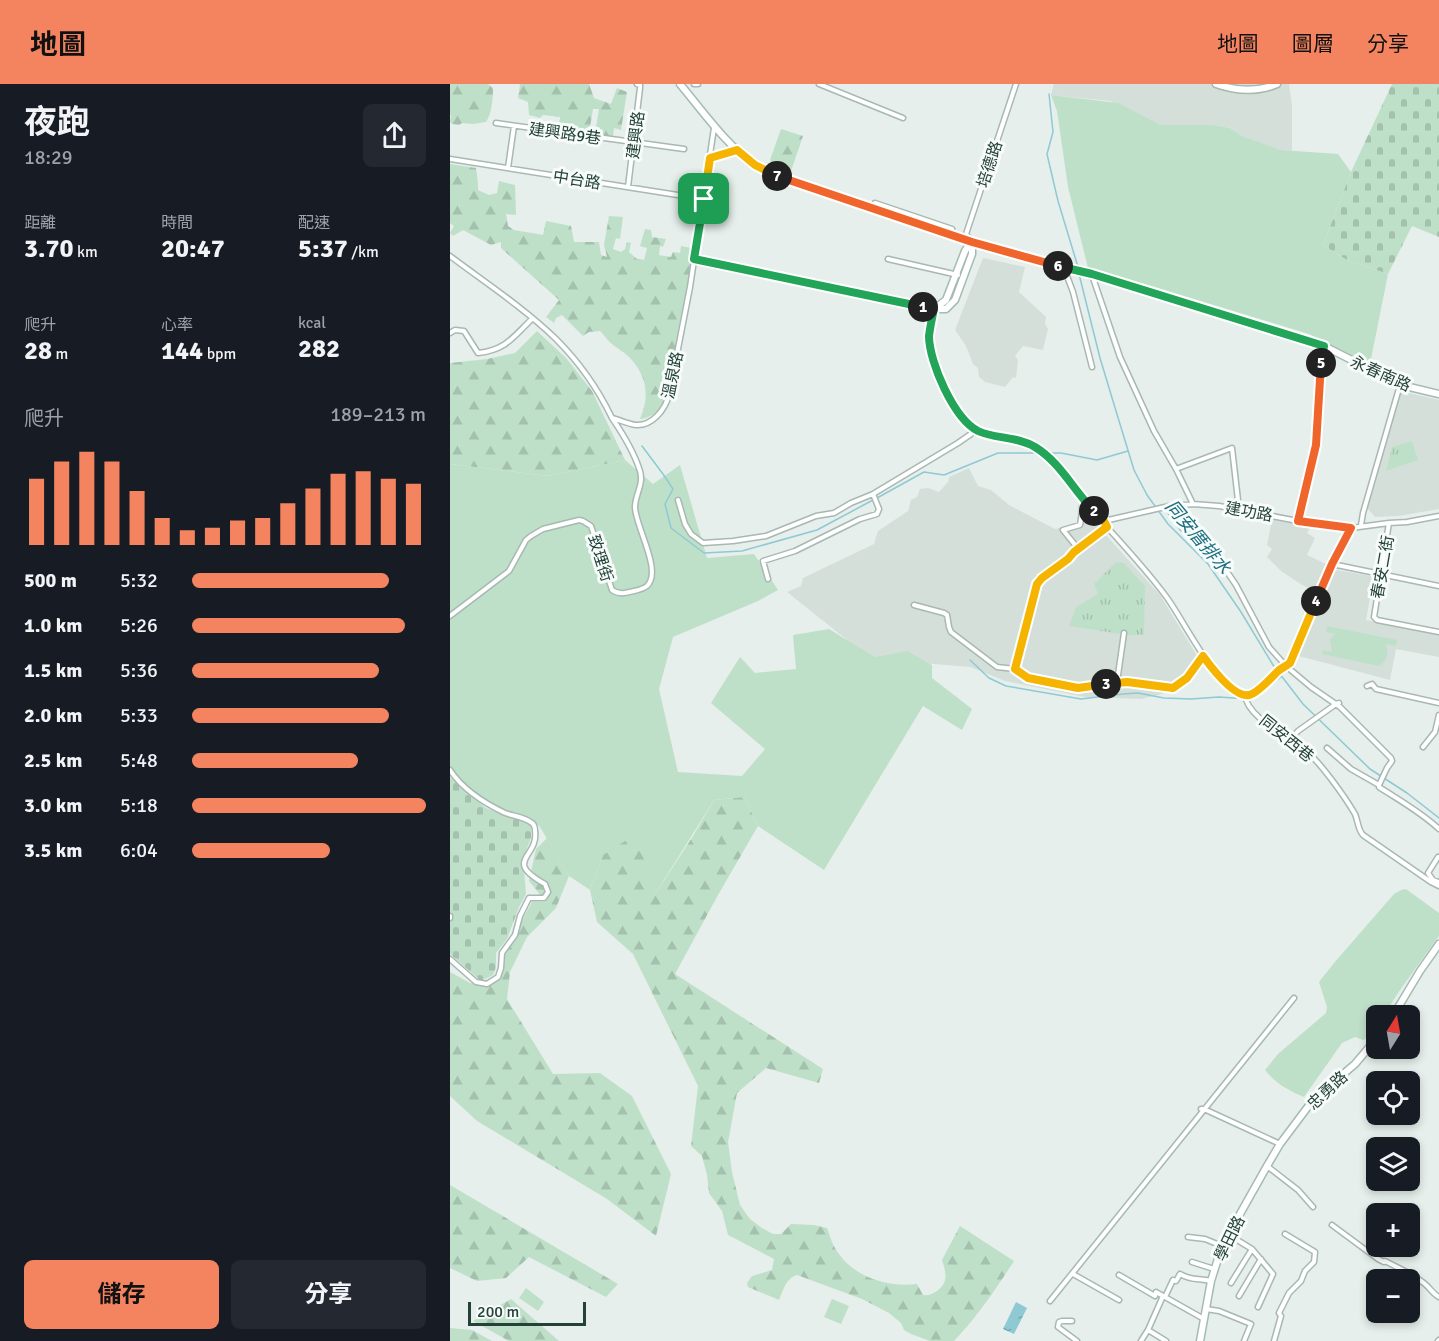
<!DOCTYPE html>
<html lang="zh-TW">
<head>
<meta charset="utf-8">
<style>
  :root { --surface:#171b24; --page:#242831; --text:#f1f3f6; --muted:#9ea1a6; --accent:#f4845f }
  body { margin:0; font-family:Signika,"Noto Sans TC",sans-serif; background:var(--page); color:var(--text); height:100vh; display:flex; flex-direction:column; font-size:22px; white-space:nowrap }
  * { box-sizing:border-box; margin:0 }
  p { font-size:20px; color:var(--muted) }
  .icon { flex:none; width:33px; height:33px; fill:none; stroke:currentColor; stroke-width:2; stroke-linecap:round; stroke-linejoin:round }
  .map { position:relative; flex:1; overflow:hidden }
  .drawer { display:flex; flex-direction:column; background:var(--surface); width:450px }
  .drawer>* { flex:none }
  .needle { width:39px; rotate:11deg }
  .fabs { position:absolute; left:916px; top:921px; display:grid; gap:12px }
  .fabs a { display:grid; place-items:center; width:54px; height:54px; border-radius:9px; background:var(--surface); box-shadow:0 3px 9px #0003; font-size:30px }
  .scale { position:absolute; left:18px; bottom:15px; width:118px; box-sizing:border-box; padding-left:6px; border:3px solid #24423a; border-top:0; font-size:16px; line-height:21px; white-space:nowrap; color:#24423a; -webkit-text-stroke:4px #f7fbf9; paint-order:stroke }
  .pin { position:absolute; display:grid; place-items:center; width:51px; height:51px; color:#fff; margin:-26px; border-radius:12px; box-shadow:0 3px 9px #0006 }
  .km { position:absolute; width:30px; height:30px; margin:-15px; border-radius:50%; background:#222; color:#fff; font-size:16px; line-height:30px; text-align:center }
  .round { display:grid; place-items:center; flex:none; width:63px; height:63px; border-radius:9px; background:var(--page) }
  .head { display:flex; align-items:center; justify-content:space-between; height:102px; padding:0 24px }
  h1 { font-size:33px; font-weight:700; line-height:45px }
  .stats { display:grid; grid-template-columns:repeat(3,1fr); gap:9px; height:102px; padding:6px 24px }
  .stats div { display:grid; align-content:center }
  .stats b { font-size:26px; font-weight:700 }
  .stats small { font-size:16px; font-weight:400 }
  .stats p { font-size:16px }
  .chart { height:168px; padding:12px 24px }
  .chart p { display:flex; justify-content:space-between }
  .chart svg { width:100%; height:108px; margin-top:6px; stroke:var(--accent); stroke-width:6 }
  .cta { display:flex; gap:12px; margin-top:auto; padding:12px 24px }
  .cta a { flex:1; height:69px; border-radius:9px; background:var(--accent); color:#111; font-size:24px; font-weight:700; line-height:69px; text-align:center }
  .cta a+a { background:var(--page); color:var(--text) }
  ul { padding:0 24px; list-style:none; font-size:20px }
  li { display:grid; grid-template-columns:96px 72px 1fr; align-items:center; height:45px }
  li i { height:15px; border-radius:8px; background:var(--accent) }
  header { display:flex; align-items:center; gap:36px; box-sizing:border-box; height:84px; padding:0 30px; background:var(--accent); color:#111 }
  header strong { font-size:28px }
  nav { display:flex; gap:33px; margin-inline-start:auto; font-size:21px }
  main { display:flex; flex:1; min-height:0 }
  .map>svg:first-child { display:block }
  .built { fill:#d4dfda }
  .grass { fill:#bfe0c8 }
  .forest { fill:url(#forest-firs) }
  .cemetery { fill:url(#cemetery-stones) }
  .park { fill:url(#park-tufts) }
  .water { fill:url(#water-ripples) }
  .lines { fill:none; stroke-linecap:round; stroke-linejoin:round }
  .stream { stroke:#8ec9d4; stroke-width:1.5 }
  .street-casing { stroke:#a8b8b2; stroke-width:7 }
  .secondary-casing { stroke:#a4bbb3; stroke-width:9 }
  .street { stroke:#fff; stroke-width:4 }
  .secondary { stroke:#fff; stroke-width:6 }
  .split-1-casing { stroke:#fff; stroke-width:12 }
  .split-2-casing { stroke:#fff; stroke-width:12 }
  .split-3-casing { stroke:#fff; stroke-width:12 }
  .split-4-casing { stroke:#fff; stroke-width:12 }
  .split-5-casing { stroke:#fff; stroke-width:12 }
  .split-6-casing { stroke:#fff; stroke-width:12 }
  .split-7-casing { stroke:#fff; stroke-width:12 }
  .split-8-casing { stroke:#fff; stroke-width:12 }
  .split-1 { stroke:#22a559; stroke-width:8 }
  .split-2 { stroke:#22a559; stroke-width:8 }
  .split-3 { stroke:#f5b400; stroke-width:8 }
  .split-4 { stroke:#f5b400; stroke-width:8 }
  .split-5 { stroke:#f0652b; stroke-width:8 }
  .split-6 { stroke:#22a559; stroke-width:8 }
  .split-7 { stroke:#f0652b; stroke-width:8 }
  .split-8 { stroke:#f5b400; stroke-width:8 }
  .labels { text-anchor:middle; stroke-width:6; stroke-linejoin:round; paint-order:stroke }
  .street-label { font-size:16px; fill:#24423a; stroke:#f7fbf9 }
  .water-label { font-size:18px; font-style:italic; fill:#1c6f80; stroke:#f7fbf9 }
</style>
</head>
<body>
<header>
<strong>地圖</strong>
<nav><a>地圖</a><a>圖層</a><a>分享</a></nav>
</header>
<main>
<section class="drawer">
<div class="head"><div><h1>夜跑</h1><p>18:29</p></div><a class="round"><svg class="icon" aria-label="share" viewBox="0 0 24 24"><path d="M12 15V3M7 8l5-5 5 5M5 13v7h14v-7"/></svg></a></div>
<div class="stats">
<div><p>距離</p><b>3.70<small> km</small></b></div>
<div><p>時間</p><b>20:47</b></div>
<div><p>配速</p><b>5:37<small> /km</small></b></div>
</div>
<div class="stats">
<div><p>爬升</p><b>28<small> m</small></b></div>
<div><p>心率</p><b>144<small> bpm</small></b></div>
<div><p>kcal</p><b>282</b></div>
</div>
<div class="chart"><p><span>爬升</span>189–213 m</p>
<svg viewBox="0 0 160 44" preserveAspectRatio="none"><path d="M5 44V17M15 44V10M25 44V6M35 44V10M45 44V22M55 44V33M65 44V38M75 44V37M85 44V34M95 44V33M105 44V27M115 44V21M125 44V15M135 44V14M145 44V17M155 44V19"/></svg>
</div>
<ul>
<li><b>500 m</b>5:32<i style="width:84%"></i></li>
<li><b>1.0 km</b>5:26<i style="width:91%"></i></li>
<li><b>1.5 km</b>5:36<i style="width:80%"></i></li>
<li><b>2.0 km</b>5:33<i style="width:84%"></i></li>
<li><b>2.5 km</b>5:48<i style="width:71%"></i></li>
<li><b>3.0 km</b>5:18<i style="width:100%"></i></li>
<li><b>3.5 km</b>6:04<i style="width:59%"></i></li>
</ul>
<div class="cta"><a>儲存</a><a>分享</a></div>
</section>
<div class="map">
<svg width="989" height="1257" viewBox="0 0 989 1257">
  <defs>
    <pattern id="forest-firs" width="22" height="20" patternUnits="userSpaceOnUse" patternTransform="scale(1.5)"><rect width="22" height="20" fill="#bfe0c8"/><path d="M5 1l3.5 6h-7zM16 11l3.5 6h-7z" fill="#a4c1ad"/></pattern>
    <pattern id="cemetery-stones" width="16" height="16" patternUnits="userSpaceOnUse" patternTransform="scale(1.5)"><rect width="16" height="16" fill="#bfe0c8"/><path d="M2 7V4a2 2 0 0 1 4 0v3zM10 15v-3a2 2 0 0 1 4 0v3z" fill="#a4c1ad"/></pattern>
    <pattern id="park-tufts" width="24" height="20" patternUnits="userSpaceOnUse" patternTransform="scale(1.5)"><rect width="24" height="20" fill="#bfe0c8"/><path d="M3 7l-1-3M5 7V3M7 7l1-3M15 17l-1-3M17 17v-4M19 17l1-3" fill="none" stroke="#a4c1ad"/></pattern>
    <pattern id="water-ripples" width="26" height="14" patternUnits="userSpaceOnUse" patternTransform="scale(1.5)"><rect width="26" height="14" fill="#8ec9d4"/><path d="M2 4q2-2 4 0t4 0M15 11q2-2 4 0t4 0" fill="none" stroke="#74a5ad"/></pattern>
  </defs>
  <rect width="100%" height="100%" fill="#e6efeb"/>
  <path class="built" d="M604,0H839L842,21V67L831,66L802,56L792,52L780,44L764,41H711L660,17L601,11Z
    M533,174L575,183L569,208L596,233L595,240L598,245L593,266L573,262L565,272L568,276L566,294L563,293L555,303L535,298L529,293L528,284L523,280L516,262L505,246Z
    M950,307L989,316V425L949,432L925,433L917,424Z
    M519,384L528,402L541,406L559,421L605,445L627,440L628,420L710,511L752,580L728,606L691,615L635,613L555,597L521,583L421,575L337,508L351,502L353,494L424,460L428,447L458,427L461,416L467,413L470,405L478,404L489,408L498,398L499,393Z
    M822,435L861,442L857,449L865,454L857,471L876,480L867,504L864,507L849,499L831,487L817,473L822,465L817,461Z
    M887,486L921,492L923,497L916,536L989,550V573L946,565L940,596L849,572L884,487Z"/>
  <path class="grass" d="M601,11L668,19L711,41H764L780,44L792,52L831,66L888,70L901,88L873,161L897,176L938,190L920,280L859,250L708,204L638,184L618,103L607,27Z
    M175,376L203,400L230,381L257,474L304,470L328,506L308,517L223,553L209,605L228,688L292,692L315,665L261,619L290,573L305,589L346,585L343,551L379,545L425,573L457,567L482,581V594L522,625L512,646L473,622L374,786L308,742L294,713L264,716L204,812H198L153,771L140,806L119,792L90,743L83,736L38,721L3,689L0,685V380L98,392Z
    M877,542L947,556L946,562L936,560C939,568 937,578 929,582L872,570L873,566L882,568L880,555L885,550L876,548Z
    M956,805L989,829V852L950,906L934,931L927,932C927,943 923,952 913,956L905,953L892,959L854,1013C839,1007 825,999 815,986L828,970L876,929L877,923L869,898L884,879L944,810L951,806Z
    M76,1204L94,1218L88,1227L69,1214Z
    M382,1215L399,1222L391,1240L374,1233Z"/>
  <path class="forest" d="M0,0H38L43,4C43,15 42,29 36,38L23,40L12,39L9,41L2,40L0,38L1,32L0,30Z
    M69,0H139L144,14L161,20L167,4L177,8L171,46L164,44L163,52L145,50L149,25H143L139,49L109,45L110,33L93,31L90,34L79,31L78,18L68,14L70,1Z
    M331,45L353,52L341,87L323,79L320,76Z
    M0,80L26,84L28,99V106L39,111L47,109L49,97L65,101L66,131L56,130L58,142L64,146L93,151L96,137L121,142L124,158H149L151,171L157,173L154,161L159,132L173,133L170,155L166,154L163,165L171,168L175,165L177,158L181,159L179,168L187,175L194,176L197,164L190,162L195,145L201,146L202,153L216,155L213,163L210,162L209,171L221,173L223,168L230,169L231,162L241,164L240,187L214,319C208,328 201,334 190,335C200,312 197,291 179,273C174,268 168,265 163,261C158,257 154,251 150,247L139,248L133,252L112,231L106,234L104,239L96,233L109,216L51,164V158L41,161L13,146L3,152L0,149L4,142L0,139Z
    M87,247L116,274L142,307L175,376L98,392L0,380V279L37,275L65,269Z
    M294,713L308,742L268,811L225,890L373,985L369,999L316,984L287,1009L278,1058L282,1088L290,1121L300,1135L312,1144L323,1150H331L341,1140L364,1141L377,1144C380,1152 383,1163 389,1170C405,1193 439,1204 467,1200L473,1211C479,1212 482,1210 487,1207C499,1198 496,1188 492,1176L510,1142L564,1177C546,1205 527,1233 504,1257H480L461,1250L454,1246L451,1239L439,1229L412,1215L347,1191C336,1194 333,1207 329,1216L298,1203L297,1199L302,1192L322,1186L324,1175L278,1151L272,1127L259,1109L257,1091L252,1072L241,1062L248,1002L183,870L147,838L140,806L153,771L183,752L193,756L198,811L204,812L243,752L264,716Z
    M97,754L119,792L106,824L77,853L60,888L57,915L103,990L150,989L182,1012L221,1090L206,1152L157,1115L27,1037L0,1012V888L20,899L37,902L52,888L56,865L82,818H96L79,797L86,765Z
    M0,1101L168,1200L156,1213L79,1173L56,1194L27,1197L0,1184Z
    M61,1215L109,1257H59L23,1237Z
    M0,1244L22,1246L42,1257H0Z"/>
  <path class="cemetery" d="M942,0H989V153L962,142L938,190L897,176L873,161L901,88Z
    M0,693L36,724L81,741V754L73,775L76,810L69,823L57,855L46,869V884L43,891L31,897L0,870Z"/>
  <path class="park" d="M962,357L968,376L936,387L942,363Z
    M666,478L674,479L695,502L694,551H677L619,542L626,523L648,510L644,500Z"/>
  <path class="water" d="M566,1218L577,1224L564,1250L553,1245Z"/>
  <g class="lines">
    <path class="stream" d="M599,10L603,48L597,70L608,117L628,183
      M629,190L650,274L666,327L684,386L697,411L718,440L758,480L791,528L823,581L853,620L920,685L957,709L989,734
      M192,362L213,390L223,405L215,420L221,444L254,469L292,467L367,446L423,416
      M595,369H611L647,376L678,367
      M427,414L474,388L494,391L548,369H591
      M520,576L539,594L556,602L631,615L673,610L688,609L714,614L741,615L769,613L799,615L831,593"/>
    <g class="street-casing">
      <path id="street" d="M244,0H248
        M369,0L453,34
        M46,39L234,65
        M260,74L287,66
        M0,75L253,115
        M58,84L64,42
        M178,103L190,4V1L187,0
        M424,124L425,119L502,145
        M521,157L516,150L566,0
        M0,172C36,199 74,224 106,255C129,278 148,305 162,334C170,336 178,340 186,341C202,342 215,326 219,311L240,203L264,44
        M244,175L484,225C482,234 480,244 479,253C479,278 505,338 530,348C548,355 568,352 587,364C608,378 620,401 636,419C643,427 652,434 657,443C677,465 697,487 715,511C733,534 766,606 795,611
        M438,175L508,191
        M614,184L623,208L642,283
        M642,191L670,273L704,347L726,385L743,420
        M0,249L5,246L14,247L28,269C56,266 63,253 82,235
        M726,385L782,364L789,425
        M228,416L235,440L241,450L253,459L283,457L316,452L366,432L384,429L401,419L423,410L508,359L521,350L523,344
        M718,422C726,444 754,463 771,479L786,501L819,563L836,582L861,603L890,623L941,674L942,677L937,684L929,701
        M654,437L715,423L743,420L769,422L848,437L901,444L939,439L957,438L989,432
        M848,437L866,361L869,294L874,262
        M939,439L924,533L927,536L989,548
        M911,441L913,429L950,301
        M626,462L613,446L630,441L633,423L635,418
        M882,480L989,502
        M318,495L313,477L345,467L410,435L427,430L429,425L423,410
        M464,521L494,529L497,531L499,543L501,548L547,583L565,585L578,594L628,604L643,603L667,598H677L723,604C736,598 744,584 753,572
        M0,532L59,487L76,456L81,452L93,445L129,436L133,437L141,442L162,506C169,511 176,509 184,507C188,506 193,505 197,502C213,487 185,442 185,423C185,410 194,401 190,387C184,368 173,350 162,334
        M565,585L587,499L592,494L618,475L624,468L657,443
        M667,598L674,549
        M917,602L922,600L926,605L989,619
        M795,611C797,634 840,653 856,667C871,679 895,713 905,730C908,737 908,746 913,751L981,798L989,802
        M795,611C811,610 819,593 831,585C834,583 837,581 840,579L882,480L901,444
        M840,656L848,647L886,620L889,619
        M973,663L985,648L989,631
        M877,664L901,685L929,701V703C949,716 971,728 989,745
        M0,686C13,706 34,719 55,729C63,732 75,733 82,739C85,741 85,744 85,747C89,774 52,776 95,800L98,808L94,814H79L70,832L65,851L52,869L51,884L48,893L37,900L26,898L0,875
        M988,773L978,789L983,796L989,798
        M0,832V834
        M751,1025H754L830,1060
        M817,1082L848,1106L863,1123
        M882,1141L928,1175L934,1178L935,1177C948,1184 963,1190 975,1200C980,1204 983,1210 989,1213
        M779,1151L802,1165L823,1190L808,1223
        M738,1153L755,1155L772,1162
        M742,1178L764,1185
        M623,1190L669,1216
        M669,1191L705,1212L706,1208L754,1235
        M781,1199L802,1165
        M789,1212L811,1175
        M715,1213L723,1196L726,1197L730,1190C742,1197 748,1194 761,1197
        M600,1217L844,914
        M756,1225L769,1227L801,1240L794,1257
        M622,1237H612L609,1238L608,1243L627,1257
        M698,1246L716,1257
        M691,1257L698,1246L713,1212
        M824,1257L831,1232L829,1229L839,1209L851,1197L855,1187L864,1178L865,1168L835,1150
        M988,1257L989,1256"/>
    </g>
    <g class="secondary-casing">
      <path id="secondary" d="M230,0C251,25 279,65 307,82C312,86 318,88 324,91L522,158L565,171L642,190L858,256L874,262L951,301L989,310
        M766,0C786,7 808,8 827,0
        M484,225H496L505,216L522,170V158
        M484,225L496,216L515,167L521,158
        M943,932L970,887L989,860
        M750,1257L761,1197L772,1162L817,1082L830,1060L863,1016L905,980L927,954"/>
    </g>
    <use href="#street" class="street"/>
    <use href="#secondary" class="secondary"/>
  </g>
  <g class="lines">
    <g class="split-1-casing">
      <path id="split-1" d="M254,115L244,175L473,223"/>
    </g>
    <g class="split-2-casing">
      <path id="split-2" d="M473,223L484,225C482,234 480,244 479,252C479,278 504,335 528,347C545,355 567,352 585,363C610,378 624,407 644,427"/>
    </g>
    <g class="split-3-casing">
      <path id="split-3" d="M644,427L654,437L657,443L624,468L618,475L592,494L587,500L565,585L578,594L628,604L656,600"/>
    </g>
    <g class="split-4-casing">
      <path id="split-4" d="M656,600L677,598L723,604L737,594L753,572C761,583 784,614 799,611C807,610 822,593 828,587C832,584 836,582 840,579L866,517"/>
    </g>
    <g class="split-5-casing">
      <path id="split-5" d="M866,517L882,480L901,444L848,437L866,361L871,279"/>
    </g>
    <g class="split-6-casing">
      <path id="split-6" d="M608,182L642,190L874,262L871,279"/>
    </g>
    <g class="split-7-casing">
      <path id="split-7" d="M327,92L522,158L608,182"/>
    </g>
    <g class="split-8-casing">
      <path id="split-8" d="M254,115L260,74L287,66L305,81L327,92"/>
    </g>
    <use href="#split-1" class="split-1"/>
    <use href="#split-2" class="split-2"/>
    <use href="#split-3" class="split-3"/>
    <use href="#split-4" class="split-4"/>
    <use href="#split-5" class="split-5"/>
    <use href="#split-6" class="split-6"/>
    <use href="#split-7" class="split-7"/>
    <use href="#split-8" class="split-8"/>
  </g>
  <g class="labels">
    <g class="street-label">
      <text transform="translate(115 49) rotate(8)" y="6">建興路9巷</text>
      <text transform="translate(185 51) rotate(-83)" y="6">建興路</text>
      <text transform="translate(539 80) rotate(-72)" y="6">培德路</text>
      <text transform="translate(127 95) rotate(9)" y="6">中台路</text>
      <text transform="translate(931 289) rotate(24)" y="6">永春南路</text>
      <text transform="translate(222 291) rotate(-78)" y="6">溫泉路</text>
      <text transform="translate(799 427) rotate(10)" y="6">建功路</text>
      <text transform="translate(151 474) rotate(72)" y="6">致理街</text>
      <text transform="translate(932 483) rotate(-80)" y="6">春安二街</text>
      <text transform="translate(837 654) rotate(39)" y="6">同安西巷</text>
      <text transform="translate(877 1006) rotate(-43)" y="6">忠勇路</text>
      <text transform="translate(779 1154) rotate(-64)" y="6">學田路</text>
    </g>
    <g class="water-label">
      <text transform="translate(748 453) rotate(50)" y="6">同安厝排水</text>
    </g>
  </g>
</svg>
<div class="fabs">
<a><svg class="needle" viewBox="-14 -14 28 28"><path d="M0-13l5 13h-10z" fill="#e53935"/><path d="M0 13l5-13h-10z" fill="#9ea1a6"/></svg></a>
<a><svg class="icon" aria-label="locate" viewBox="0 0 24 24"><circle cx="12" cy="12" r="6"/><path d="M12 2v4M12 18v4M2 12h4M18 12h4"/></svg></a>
<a><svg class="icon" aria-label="layers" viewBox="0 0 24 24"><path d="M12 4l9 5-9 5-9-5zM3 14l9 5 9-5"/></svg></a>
<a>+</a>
<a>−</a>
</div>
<div class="scale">200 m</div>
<div class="pin" style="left:254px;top:115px;background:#1e9e55"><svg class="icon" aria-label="arrive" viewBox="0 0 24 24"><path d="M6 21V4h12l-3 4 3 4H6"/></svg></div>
<b class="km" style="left:473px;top:223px">1</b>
<b class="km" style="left:644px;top:427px">2</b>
<b class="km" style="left:656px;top:600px">3</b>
<b class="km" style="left:866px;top:517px">4</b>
<b class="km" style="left:871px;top:279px">5</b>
<b class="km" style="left:608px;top:182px">6</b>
<b class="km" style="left:327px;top:92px">7</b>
</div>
</main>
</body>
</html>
